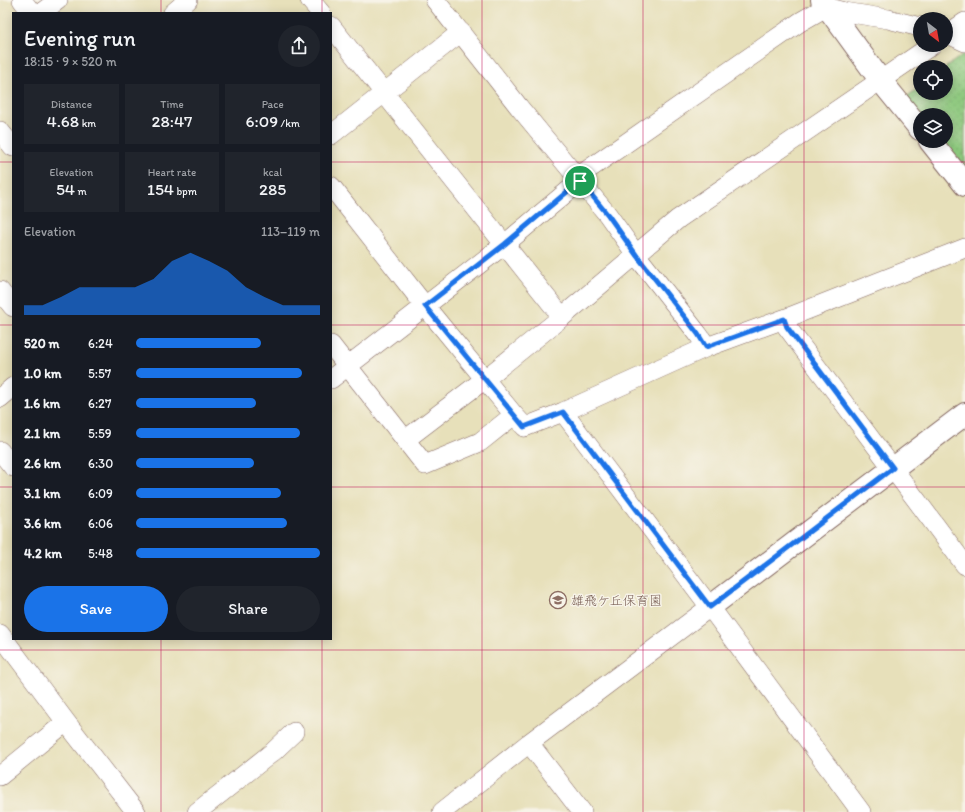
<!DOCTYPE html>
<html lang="en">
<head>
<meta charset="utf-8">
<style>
  :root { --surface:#171b24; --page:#20242c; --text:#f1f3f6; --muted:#9ea1a6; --accent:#1a73e8 }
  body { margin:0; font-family:Itim,"Klee One",sans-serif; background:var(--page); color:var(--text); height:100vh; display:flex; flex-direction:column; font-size:15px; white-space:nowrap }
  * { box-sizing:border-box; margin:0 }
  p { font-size:13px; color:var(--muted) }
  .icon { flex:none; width:22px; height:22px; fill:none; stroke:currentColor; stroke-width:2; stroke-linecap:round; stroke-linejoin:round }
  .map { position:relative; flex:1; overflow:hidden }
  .drawer { position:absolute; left:12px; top:12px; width:320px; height:628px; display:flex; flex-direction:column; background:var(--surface); border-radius:0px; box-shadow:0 2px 10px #0003 }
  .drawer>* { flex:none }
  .needle { width:26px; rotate:149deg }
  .buttons { position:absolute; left:913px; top:12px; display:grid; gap:8px }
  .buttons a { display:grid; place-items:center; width:40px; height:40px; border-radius:50%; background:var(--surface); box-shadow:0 2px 10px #0003; font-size:20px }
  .pin { position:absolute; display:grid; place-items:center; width:34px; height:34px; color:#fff; margin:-17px; border:2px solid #fff; border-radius:50%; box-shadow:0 1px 4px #0007 }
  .round { display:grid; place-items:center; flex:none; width:42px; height:42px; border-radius:21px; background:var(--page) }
  .overview { display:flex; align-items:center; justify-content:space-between; height:68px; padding:0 12px }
  h1 { font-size:22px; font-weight:600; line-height:30px }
  .stats { display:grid; grid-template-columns:repeat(3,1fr); gap:6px; height:68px; padding:4px 12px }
  .stats div { display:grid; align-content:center; border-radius:0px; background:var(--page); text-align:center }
  .stats b { font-size:17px; font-weight:600 }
  .stats small { font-size:11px; font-weight:400 }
  .stats p { font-size:11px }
  .chart { height:112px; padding:8px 12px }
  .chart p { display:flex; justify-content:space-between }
  .chart svg { width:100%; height:72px; margin-top:4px; fill:var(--accent); opacity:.7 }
  .button { display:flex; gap:8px; margin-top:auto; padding:8px 12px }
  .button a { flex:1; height:46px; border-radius:24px; background:var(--accent); color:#fff; font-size:16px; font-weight:600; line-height:46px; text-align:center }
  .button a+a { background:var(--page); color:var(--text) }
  ul { padding:0 12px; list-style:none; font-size:13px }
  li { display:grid; grid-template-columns:64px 48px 1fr; align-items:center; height:30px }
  li i { height:10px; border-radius:5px; background:var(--accent) }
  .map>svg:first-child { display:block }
  .park { fill:url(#park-dots); stroke:#6a7354 }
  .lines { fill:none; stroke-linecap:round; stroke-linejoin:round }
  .street-casing { stroke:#81635d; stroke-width:20 }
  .secondary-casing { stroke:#81635d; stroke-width:24 }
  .street { stroke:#fff; stroke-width:19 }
  .secondary { stroke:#fff; stroke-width:22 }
  .route-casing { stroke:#fff; stroke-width:8 }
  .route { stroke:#1a73e8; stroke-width:5 }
  .grid { fill:none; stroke:#c2185b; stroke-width:1; stroke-opacity:0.55 }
  .labels { text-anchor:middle; stroke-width:3; stroke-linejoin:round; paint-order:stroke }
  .education-label { font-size:13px; fill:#785e54; stroke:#f7f3e8; text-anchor:start }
</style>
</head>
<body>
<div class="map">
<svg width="965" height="812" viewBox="0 0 965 812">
  <defs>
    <pattern id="park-dots" width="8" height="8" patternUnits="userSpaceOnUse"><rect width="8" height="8" fill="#8bc77c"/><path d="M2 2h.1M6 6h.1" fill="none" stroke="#79aa6b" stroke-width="1.8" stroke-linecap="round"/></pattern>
  </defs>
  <rect width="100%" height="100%" fill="#f7f3e8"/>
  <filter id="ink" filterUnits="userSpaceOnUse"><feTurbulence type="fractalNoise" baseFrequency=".025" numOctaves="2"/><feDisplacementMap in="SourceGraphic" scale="8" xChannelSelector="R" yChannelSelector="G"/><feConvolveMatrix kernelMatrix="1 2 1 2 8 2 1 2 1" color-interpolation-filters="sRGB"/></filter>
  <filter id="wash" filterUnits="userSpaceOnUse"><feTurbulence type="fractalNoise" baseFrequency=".012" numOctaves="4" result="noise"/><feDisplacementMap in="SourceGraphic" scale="16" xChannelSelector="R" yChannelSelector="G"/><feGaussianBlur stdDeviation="0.9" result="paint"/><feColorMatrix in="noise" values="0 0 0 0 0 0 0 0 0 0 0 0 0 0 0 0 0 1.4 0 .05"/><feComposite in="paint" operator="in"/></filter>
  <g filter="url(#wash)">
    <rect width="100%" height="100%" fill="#e7e0ba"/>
    <path class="park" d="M965,53V166L943,141H946V115H920L905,98L920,87V93H946V67Z"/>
  </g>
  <g filter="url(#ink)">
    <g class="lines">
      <g class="street-casing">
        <path id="street" d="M22,0L32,13
          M310,0L321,13
          M435,0L519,107L608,215L637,256L698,334L707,347
          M41,13L58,0
          M173,13L188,0
          M331,26L562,317
          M946,33L965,42
          M946,35L965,22
          M0,131L13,147
          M331,135L461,32
          M331,186L425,306L514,415
          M0,291L13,307
          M784,319L787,327L965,565
          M331,345L425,465L480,442L514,415L525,427L563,412L707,347L784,319L965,248
          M331,379L505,244L580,181L586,171L800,22L826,7L845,12L888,19L920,27
          M0,398L13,387
          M563,412L710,607L861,812
          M405,440L485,379L562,317L678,219L932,45
          M0,451L13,467
          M0,634L66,722L136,812
          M529,743L582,812
          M0,776L66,722
          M197,812L274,751L294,732
          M442,812L529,743L710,607"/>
      </g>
      <g class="secondary-casing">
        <path id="secondary" d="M822,0L881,81L920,129
          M930,141L965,185
          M710,607L965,414"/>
      </g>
      <use href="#street" class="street"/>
      <use href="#secondary" class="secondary"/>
    </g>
  </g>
  <g class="lines" filter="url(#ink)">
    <g class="route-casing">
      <path id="route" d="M580,181L608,215L637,256L698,334L706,347L784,319L787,327L893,468L710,607L563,412L524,427L425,306L505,244Z"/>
    </g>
    <use href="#route" class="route"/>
  </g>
  <path class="grid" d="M161,0V13M322,0V13M482,0V812M643,0V812M804,0V812M0,162H13M331,162H965M0,325H13M331,325H965M0,487H13M331,487H965M161,639V812M322,639V812M0,650H965"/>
  <defs>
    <g id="school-ring" transform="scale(0.9)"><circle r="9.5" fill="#f7f3e8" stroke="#8d6e63" stroke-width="1.5"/><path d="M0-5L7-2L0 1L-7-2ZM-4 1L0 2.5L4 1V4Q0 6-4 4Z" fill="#8d6e63"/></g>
  </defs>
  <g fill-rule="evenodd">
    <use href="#school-ring" x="558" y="600"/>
  </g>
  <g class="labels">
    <g class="education-label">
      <text x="571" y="605">雄飛ケ丘保育園</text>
    </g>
  </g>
</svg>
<div class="buttons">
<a><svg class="needle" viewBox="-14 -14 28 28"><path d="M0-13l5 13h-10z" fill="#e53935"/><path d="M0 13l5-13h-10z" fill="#9ea1a6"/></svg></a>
<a><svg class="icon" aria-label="locate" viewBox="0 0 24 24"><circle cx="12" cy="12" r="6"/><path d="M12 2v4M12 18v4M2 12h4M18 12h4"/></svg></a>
<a><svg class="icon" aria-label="layers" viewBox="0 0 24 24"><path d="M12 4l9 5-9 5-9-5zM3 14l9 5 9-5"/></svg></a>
</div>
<div class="pin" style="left:580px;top:181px;background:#1e9e55"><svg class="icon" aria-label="arrive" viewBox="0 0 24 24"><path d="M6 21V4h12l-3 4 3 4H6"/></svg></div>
<section class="drawer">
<div class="overview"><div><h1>Evening run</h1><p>18:15 · 9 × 520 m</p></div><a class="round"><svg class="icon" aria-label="share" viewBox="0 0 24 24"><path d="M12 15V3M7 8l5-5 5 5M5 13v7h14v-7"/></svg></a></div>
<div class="stats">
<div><p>Distance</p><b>4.68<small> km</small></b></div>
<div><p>Time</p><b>28:47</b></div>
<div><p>Pace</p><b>6:09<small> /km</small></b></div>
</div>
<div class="stats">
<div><p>Elevation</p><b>54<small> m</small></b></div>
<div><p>Heart rate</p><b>154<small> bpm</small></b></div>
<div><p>kcal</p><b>285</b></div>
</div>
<div class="chart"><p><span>Elevation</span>113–119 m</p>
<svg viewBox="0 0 160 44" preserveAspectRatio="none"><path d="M0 44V38L10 38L20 33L30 27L40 27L50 27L60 27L70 22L80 11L90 6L100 11L110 17L120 27L130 33L140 38L150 38L160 38V44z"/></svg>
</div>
<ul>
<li><b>520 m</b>6:24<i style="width:68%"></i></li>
<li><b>1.0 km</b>5:57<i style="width:90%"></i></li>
<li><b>1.6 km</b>6:27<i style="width:65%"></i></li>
<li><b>2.1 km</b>5:59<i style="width:89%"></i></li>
<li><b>2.6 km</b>6:30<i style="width:64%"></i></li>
<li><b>3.1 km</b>6:09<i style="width:79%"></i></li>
<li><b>3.6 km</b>6:06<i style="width:82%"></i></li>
<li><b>4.2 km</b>5:48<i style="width:100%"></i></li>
</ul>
<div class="button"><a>Save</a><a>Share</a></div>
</section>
</div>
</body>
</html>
